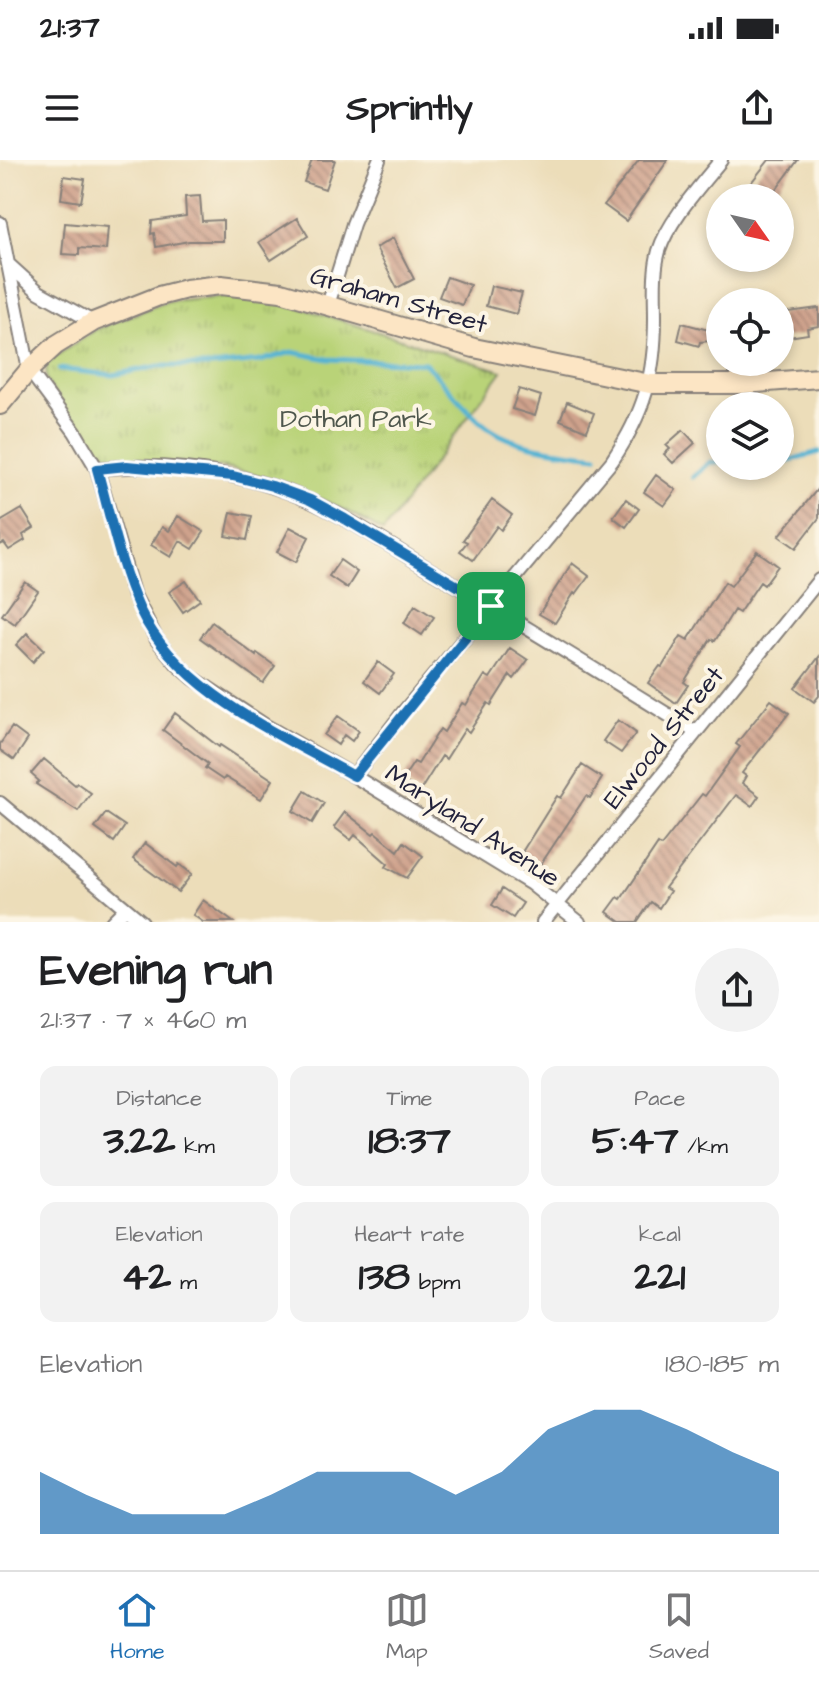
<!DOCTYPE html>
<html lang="en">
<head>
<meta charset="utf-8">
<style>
  :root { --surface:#fff; --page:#f2f2f2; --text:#202124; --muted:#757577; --line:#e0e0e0; --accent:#1f6fb2 }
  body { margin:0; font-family:"Architects Daughter",sans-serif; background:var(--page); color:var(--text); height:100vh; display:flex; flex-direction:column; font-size:30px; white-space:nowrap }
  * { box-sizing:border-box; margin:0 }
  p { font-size:26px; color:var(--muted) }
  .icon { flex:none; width:44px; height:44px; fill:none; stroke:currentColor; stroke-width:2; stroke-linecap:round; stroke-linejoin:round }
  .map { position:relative; height:762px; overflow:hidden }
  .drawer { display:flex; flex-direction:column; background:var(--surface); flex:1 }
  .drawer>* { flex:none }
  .needle { width:52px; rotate:124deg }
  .tools { position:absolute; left:706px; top:24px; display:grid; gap:16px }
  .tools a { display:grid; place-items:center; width:88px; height:88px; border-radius:50%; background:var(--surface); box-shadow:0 4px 12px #0003; font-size:40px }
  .pin { position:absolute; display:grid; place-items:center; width:68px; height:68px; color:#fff; margin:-34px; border-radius:16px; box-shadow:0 4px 12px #0006 }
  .round { display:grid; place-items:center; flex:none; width:84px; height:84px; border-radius:42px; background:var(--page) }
  .head { display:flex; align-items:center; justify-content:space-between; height:136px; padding:0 40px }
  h1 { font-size:44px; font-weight:700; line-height:60px }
  .stats { display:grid; grid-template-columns:repeat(3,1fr); gap:12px; height:136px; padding:8px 40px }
  .stats div { display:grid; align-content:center; border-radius:16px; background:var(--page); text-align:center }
  .stats b { font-size:40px; font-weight:700 }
  .stats small { font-size:22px; font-weight:400 }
  .stats p { font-size:22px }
  .chart { height:224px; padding:16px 40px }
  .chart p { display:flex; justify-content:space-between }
  .chart svg { width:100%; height:144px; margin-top:8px; fill:var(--accent); opacity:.7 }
  .status { display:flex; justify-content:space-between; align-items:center; height:56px; padding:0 40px; background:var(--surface); direction:ltr }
  .status svg { height:22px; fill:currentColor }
  header { display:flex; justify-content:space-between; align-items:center; height:104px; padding:0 40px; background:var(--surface); font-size:36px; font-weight:700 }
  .dock { display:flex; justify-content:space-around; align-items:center; height:112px; border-top:2px solid var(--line); background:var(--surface); font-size:22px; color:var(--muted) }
  .dock a { display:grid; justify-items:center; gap:4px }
  .dock .selected { color:var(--accent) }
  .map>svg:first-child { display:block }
  .park { fill:url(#park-tufts); stroke:#6e7a5a; stroke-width:2 }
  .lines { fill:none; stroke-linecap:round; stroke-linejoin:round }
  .stream { stroke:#54b3d3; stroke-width:5 }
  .building { fill:url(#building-back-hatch) }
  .street-casing { stroke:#87807a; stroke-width:16 }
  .secondary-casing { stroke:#87807a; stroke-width:22 }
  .street { stroke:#fff; stroke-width:12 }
  .secondary { stroke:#fce5c4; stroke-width:18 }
  .route-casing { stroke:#fff; stroke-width:16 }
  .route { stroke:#1f6fb2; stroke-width:10 }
  .labels { text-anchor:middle; stroke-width:8; stroke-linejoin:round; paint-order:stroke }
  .street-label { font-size:26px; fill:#22223b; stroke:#fcf5e5 }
  .park-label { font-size:26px; fill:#4f574d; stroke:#fcf5e5 }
</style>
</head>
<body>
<div class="status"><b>21:37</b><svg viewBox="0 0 49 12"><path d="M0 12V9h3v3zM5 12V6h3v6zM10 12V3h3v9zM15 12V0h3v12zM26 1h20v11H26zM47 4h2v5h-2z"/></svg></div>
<header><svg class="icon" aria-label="menu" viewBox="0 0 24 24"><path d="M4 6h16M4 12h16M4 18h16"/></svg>Sprintly<svg class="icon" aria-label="share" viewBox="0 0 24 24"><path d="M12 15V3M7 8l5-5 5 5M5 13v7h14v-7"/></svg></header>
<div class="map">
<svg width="819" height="762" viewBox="0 0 819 762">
  <defs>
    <pattern id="park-tufts" width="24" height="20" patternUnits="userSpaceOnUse" patternTransform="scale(2)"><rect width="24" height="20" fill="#b9d378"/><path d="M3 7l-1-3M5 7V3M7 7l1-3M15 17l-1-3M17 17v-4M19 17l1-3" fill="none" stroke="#9fb569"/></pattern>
    <pattern id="building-back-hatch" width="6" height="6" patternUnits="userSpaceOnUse" patternTransform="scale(2)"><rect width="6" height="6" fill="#cfa28c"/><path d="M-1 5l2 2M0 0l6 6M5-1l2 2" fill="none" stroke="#a88474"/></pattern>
  </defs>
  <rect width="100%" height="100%" fill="#fcf5e5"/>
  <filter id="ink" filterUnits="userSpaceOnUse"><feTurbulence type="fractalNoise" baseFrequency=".0125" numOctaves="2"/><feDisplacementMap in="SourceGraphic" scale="16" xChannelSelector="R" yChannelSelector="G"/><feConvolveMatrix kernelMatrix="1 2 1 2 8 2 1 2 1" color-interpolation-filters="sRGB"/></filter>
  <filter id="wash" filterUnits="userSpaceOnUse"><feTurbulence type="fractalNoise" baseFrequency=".006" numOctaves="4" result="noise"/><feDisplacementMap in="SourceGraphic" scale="32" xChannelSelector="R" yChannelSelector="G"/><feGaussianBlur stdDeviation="1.8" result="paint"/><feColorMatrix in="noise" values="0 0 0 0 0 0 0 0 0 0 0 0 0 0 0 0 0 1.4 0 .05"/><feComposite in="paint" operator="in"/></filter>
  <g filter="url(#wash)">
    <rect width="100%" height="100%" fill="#ecddb9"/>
    <path class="park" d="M226,136H264L502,211L383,372C346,347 268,315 224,308C190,302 124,307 97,289C77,275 60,241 46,220L47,202L97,169L168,141Z"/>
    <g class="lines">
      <path class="stream" d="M59,209L113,215L159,206H212L260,201L292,192L328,199L425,203C442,220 471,257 490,269C520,289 562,291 597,296
        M780,303L819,292
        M693,317L710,302L720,303"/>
    </g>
    <g id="blocks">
      <path class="building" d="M312,0H335L325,29L304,22Z
        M639,0H668L626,61L604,45Z
        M769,0H798L770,38H739Z
        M64,16L85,19L81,42L61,39Z
        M200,36L202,61L223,60V81H189L156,87L154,73L151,74L152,61L186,56L185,37Z
        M297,58L308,76L271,100L259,82Z
        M65,63L108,67L106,90L79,88V95L62,94Z
        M393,78L414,119L397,128L376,88Z
        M447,117L470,125L462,145L439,137Z
        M491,126L522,133L516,154L486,146Z
        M819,148V166L807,168L808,174L782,178L780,153Z
        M682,163L720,173V180L700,182L699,186L678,180Z
        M519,229L541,236L535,256L512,249Z
        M567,242L594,253L587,271L560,260Z
        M683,270L695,283L673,303L664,294L670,289L666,285Z
        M656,315L676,330L664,346L644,332Z
        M819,327V358L796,388L779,376Z
        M626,339L639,349L626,367L613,357Z
        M492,340L512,355L501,370L497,366L473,400L460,391L467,382L463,380Z
        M22,349L34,368L23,375L25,380L9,390L4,383L0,385V362Z
        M231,352L252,356L247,380L226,376Z
        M178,356L204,372L193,389L180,381L171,397L151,385L162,367L169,371Z
        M290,367L309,377L296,402L277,392Z
        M757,391L778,406L764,425L760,422L739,453L734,450L715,481L711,479L684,522L688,525L676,543L648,523L660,506L662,507L681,476L688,480L725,422L731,426Z
        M340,400L357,412L347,428L329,416Z
        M572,403L589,416L576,434L574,433L555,463L539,454Z
        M186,421L200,440L183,452L169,432Z
        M25,422L38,431L15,464L2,455Z
        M415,445L434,457L422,475L404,463Z
        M212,462L256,496L257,493L275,506L263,523L200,478Z
        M27,473L44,489L33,502L16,485Z
        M510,488L528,500L514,519L510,515L491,545L488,543L469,572L465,569L446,599L442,596L420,631L402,620L414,602L418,604L440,569L444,572L462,543L466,545L485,515L490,518Z
        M819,497V536L814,542L795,528Z
        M378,502L394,514L380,533L364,521Z
        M771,540L789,553L742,613L746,616L742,623L759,636L752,646L736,635L665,728L670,731L659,748L651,742L637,762H621L607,752L618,737L621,739L658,684L661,686L702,634L705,636L740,587L736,584Z
        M175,553L219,587L220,585L273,620L261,639L225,617L223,620L205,608L208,604L163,570Z
        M338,556L359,571L352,581L344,575L338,585L324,575Z
        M618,560L636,573L621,593L603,581Z
        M12,567L28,579L14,600L0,590V584Z
        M44,599L75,625L77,623L91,633L78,651L36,624L39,621L31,614Z
        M582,605L602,618L590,638L586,636L541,704L522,692L557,636L561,638Z
        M305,631L324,643L312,663L293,651Z
        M345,652L373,674L375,672L398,691L404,682L423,696L407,718L386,707L388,704L355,675L351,680L334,667Z
        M106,653L125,666L114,682L95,668Z
        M145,683L177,707L179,704L192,714L178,732L133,699Z
        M502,729L523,743L513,758L492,745Z
        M203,740L233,762H203L193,755Z"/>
    </g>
  </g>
  <g filter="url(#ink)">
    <use href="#blocks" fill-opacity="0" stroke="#87807a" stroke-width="2"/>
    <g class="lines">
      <g class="street-casing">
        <path id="street" d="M0,63L8,104L39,132L93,162
          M8,104L29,210L75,272L97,309L133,433L157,480L177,504L193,518L266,566L354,616L531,724L579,762
          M328,145L353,64L379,0
          M97,309C153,303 217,309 271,326C327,343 377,378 427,408C517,461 607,517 696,572
          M354,616L405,550L612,301C644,253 655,216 655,158C655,136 653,112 659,91C668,61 701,25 721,0
          M0,643L142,762
          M112,762L125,749
          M543,762L819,420"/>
      </g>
      <g class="secondary-casing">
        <path id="secondary" d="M0,245L29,210L56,185L93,162L159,136L186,129L221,125L281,132L474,188L650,224H744L819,218"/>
      </g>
      <use href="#street" class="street"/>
      <use href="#secondary" class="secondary"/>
    </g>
  </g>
  <g class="lines" filter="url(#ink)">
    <g class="route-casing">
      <path id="route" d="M127,306L233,316L272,326L310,340L345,359L491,446L354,616C279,574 178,531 140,450C120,406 110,355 97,309Z"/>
    </g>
    <use href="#route" class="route"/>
  </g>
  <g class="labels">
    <g class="street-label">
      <text transform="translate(399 139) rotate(16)" y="9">Graham Street</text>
      <text transform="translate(663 577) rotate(-51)" y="9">Elwood Street</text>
      <text transform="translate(473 665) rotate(33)" y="9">Maryland Avenue</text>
    </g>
    <g class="park-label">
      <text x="356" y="267">Dothan Park</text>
    </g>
  </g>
</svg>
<div class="tools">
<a><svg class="needle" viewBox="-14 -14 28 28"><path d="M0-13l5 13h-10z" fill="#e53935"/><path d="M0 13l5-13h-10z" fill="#757577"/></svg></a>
<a><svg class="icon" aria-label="locate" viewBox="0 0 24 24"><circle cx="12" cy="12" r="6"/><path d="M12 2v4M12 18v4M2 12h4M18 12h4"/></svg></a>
<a><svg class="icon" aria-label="layers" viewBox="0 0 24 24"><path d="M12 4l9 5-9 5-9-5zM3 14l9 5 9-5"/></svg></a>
</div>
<div class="pin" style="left:491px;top:446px;background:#1e9e55"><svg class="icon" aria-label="arrive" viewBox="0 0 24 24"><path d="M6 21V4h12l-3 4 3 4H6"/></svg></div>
</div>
<section class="drawer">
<div class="head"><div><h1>Evening run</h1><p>21:37 · 7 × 460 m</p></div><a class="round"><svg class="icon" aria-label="share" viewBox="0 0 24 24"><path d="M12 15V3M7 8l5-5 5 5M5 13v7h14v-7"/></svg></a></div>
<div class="stats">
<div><p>Distance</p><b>3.22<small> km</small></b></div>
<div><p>Time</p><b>18:37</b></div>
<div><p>Pace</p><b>5:47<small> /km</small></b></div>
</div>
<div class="stats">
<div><p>Elevation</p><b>42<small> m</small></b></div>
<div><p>Heart rate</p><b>138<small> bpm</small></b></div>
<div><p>kcal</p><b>221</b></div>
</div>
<div class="chart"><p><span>Elevation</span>180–185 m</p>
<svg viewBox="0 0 160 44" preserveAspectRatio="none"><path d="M0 44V25L10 32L20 38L30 38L40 38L50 32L60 25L70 25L80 25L90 32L100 25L110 12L120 6L130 6L140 12L150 19L160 25V44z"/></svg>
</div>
</section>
<nav class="dock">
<a class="selected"><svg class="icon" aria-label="home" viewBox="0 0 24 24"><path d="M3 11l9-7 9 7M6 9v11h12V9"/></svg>Home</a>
<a><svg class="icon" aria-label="map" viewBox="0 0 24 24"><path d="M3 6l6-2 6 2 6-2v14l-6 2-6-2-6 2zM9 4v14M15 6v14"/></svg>Map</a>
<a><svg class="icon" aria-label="saved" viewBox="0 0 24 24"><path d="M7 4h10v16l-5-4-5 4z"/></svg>Saved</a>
</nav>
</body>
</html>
